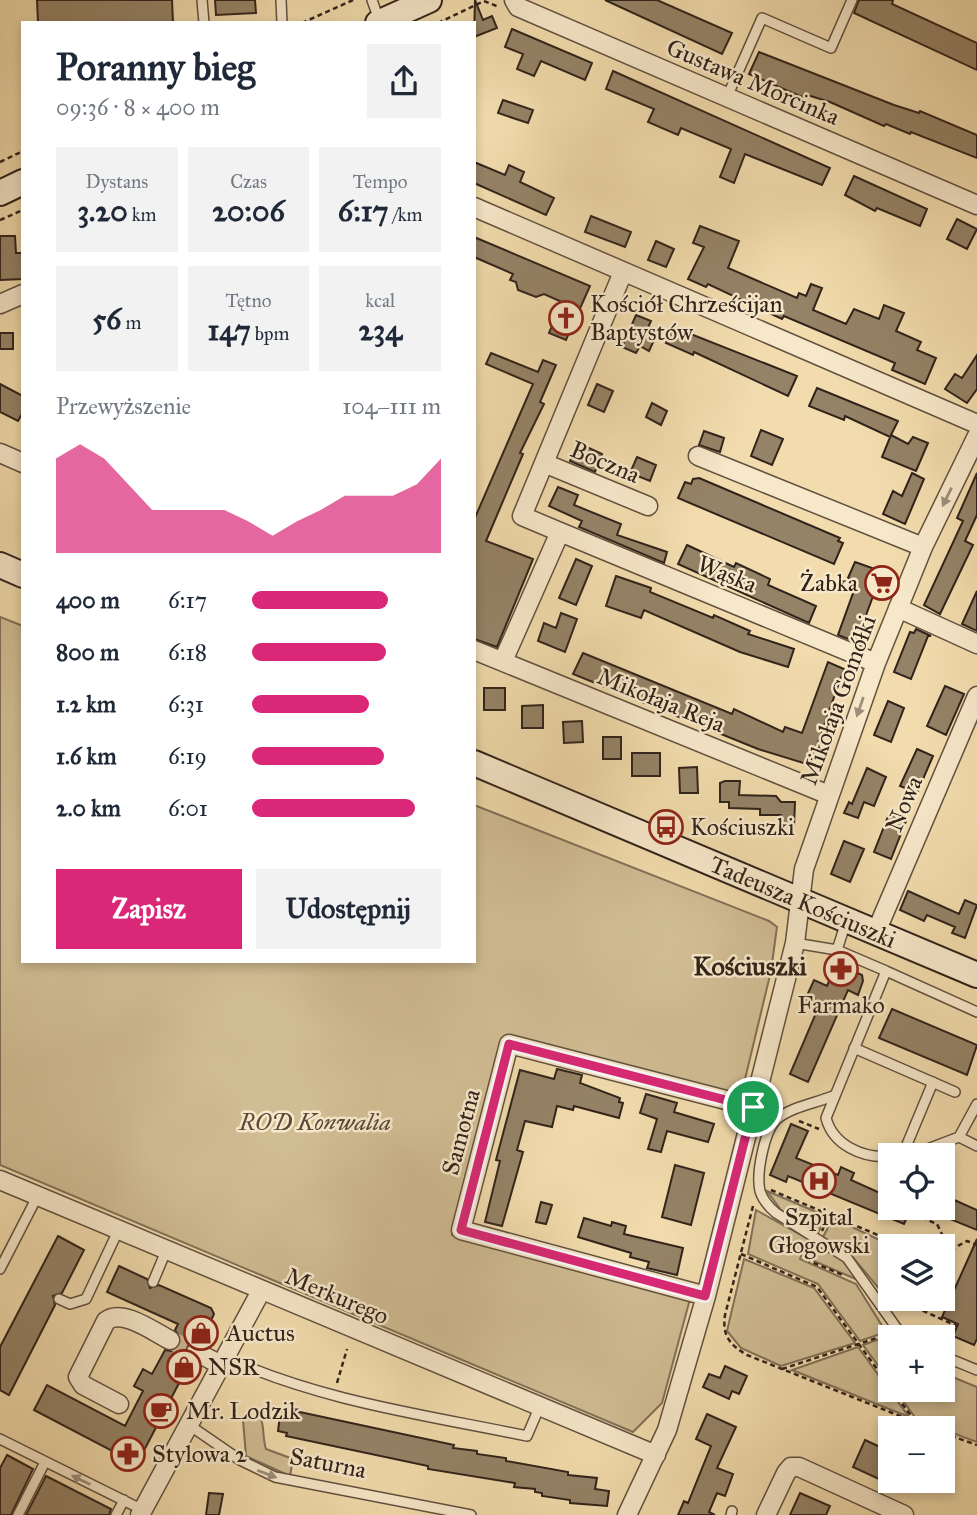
<!DOCTYPE html>
<html lang="pl">
<head>
<meta charset="utf-8">
<style>
  :root { --surface:#fff; --page:#f2f2f3; --text:#1f2937; --muted:#747a83; --accent:#db2777 }
  body { margin:0; font-family:"IM FELL Great Primer",serif; background:var(--page); color:var(--text); height:100vh; display:flex; flex-direction:column; font-size:26px; white-space:nowrap }
  * { box-sizing:border-box; margin:0 }
  p { font-size:23px; color:var(--muted) }
  .icon { flex:none; width:38px; height:38px; fill:none; stroke:currentColor; stroke-width:2; stroke-linecap:round; stroke-linejoin:round }
  .map { position:relative; flex:1; overflow:hidden }
  .sheet { position:absolute; left:21px; top:21px; width:455px; height:942px; display:flex; flex-direction:column; background:var(--surface); border-radius:0px; box-shadow:0 4px 10px #0003 }
  .sheet>* { flex:none }
  .buttons { position:absolute; left:878px; top:1143px; display:grid; gap:14px }
  .buttons a { display:grid; place-items:center; width:77px; height:77px; border-radius:0px; background:var(--surface); box-shadow:0 4px 10px #0003; font-size:35px }
  .pin { position:absolute; display:grid; place-items:center; width:60px; height:60px; color:#fff; margin:-30px; border:4px solid #fff; border-radius:50%; box-shadow:0 2px 7px #0007 }
  .round { display:grid; place-items:center; flex:none; width:74px; height:74px; border-radius:0px; background:var(--page) }
  .overview { display:flex; align-items:center; justify-content:space-between; height:119px; padding:0 35px }
  h1 { font-size:38px; font-weight:800; line-height:52px }
  .metrics { display:grid; grid-template-columns:repeat(3,1fr); gap:10px; height:119px; padding:7px 35px }
  .metrics div { display:grid; align-content:center; border-radius:0px; background:var(--page); text-align:center }
  .metrics b { font-size:30px; font-weight:800 }
  .metrics small { font-size:19px; font-weight:400 }
  .metrics p { font-size:19px }
  .chart { height:196px; padding:14px 35px }
  .chart p { display:flex; justify-content:space-between }
  .chart svg { width:100%; height:126px; margin-top:7px; fill:var(--accent); opacity:.7 }
  .primary-button { display:flex; gap:14px; margin-top:auto; padding:14px 35px }
  .primary-button a { flex:1; height:80px; border-radius:0px; background:var(--accent); color:#fff; font-size:28px; font-weight:800; line-height:80px; text-align:center }
  .primary-button a+a { background:var(--page); color:var(--text) }
  ul { padding:0 35px; list-style:none; font-size:23px }
  li { display:grid; grid-template-columns:112px 84px 1fr; align-items:center; height:52px }
  li i { height:18px; border-radius:9px; background:var(--accent) }
  .map>svg:first-child { display:block }
  .green { fill:#d1bd94; stroke:#817058; stroke-width:2 }
  .building { fill:#958367; stroke:#31231b; stroke-width:2 }
  .lines { fill:none; stroke-linecap:round; stroke-linejoin:round }
  .street-tunnel { stroke:#cbb790; stroke-width:18; stroke-dasharray:18 9; stroke-linecap:butt }
  .lane-casing { stroke:#615140; stroke-width:12 }
  .street-casing { stroke:#615140; stroke-width:21 }
  .secondary-casing { stroke:#31231b; stroke-width:28 }
  .path { stroke:#31231b; stroke-width:2.5; stroke-dasharray:5 3.5; stroke-linecap:butt }
  .lane { stroke:#f7e8ca; stroke-width:9 }
  .street { stroke:#f7e8ca; stroke-width:18 }
  .secondary { stroke:#f7e8ca; stroke-width:24 }
  .oneway { fill:#9e8f7b }
  .route-casing { stroke:#fff; stroke-width:14 }
  .route { stroke:#db2777; stroke-width:9 }
  .labels { text-anchor:middle; stroke-width:5; stroke-linejoin:round; paint-order:stroke }
  .street-label { font-size:24px; fill:#31231b; stroke:#f7e8ca }
  .poi-label { font-size:24px; fill:#31231b; stroke:#f7e8ca; text-anchor:start }
  .park-label { font-size:24px; font-style:italic; fill:#594a39; stroke:#f7e8ca }
  .neighbourhood-label { font-size:26px; font-weight:bold; fill:#31231b; stroke:#f7e8ca }
</style>
</head>
<body>
<div class="map">
<svg width="977" height="1515" viewBox="0 0 977 1515">
  <rect width="100%" height="100%" fill="#f2dcad"/>
  <filter id="stains"><feTurbulence type="fractalNoise" baseFrequency=".00286" numOctaves="4"/><feColorMatrix values="0 0 0 0 .2 0 0 0 0 .09 0 0 0 0 .02 0 0 0 .5 -.17"/></filter>
  <radialGradient id="worn" r=".72"><stop offset=".6" stop-color="#630" stop-opacity="0"/><stop offset="1" stop-color="#630" stop-opacity=".3"/></radialGradient>
  <path class="green" d="M0,617L23,626V961H474V805L769,921L777,927L771,971L740,1100L503,1038L452,1235L690,1299L662,1403L633,1432L0,1165Z
    M767,1191L826,1216L818,1233L781,1210Z
    M756,1210L808,1239L800,1259L856,1284L886,1332L860,1341L818,1284L748,1254Z
    M833,1218L886,1243L890,1253L883,1266L891,1285V1298L910,1299L911,1308L886,1297L851,1255L823,1237Z
    M819,1244L844,1261L858,1280L814,1261Z
    M744,1259L814,1288L855,1343L781,1366L741,1348L727,1331Z
    M893,1334L896,1337H891V1383L863,1345Z
    M858,1347L909,1417L792,1370Z
    M943,1373L977,1387V1442L917,1420L895,1390H943Z
    M260,1416C265,1427 262,1437 266,1449L293,1459L290,1476L246,1456L243,1420Z"/>
  <path class="building" d="M37,0H172L173,23H38Z
    M215,0H255L256,13L216,15Z
    M475,0L483,20L492,16L497,28L474,37Z
    M605,0H657L732,33L722,54Z
    M859,0H893L892,4L977,43V70L854,13Z
    M512,29L592,63L585,80L541,61L534,76L517,69L523,54L505,47Z
    M759,52L894,105L919,113L920,111L977,135V158L911,132L910,134L886,124L884,126L830,102L804,94L802,97L749,74Z
    M613,71L830,168L822,185L745,154L734,183L720,177L731,149L681,128L678,135L648,122L654,109L606,89Z
    M503,100L533,110L528,123L498,113Z
    M474,162L505,175L509,165L524,172L520,182L554,198L546,215L474,183Z
    M854,176L927,209L920,226L877,208L875,211L845,195Z
    M591,216L631,232L625,247L585,232Z
    M957,219L977,229L967,249L947,239Z
    M700,226L739,241L728,268L797,298L799,293L806,296L811,284L822,288L813,310L846,324L854,309L879,319L884,305L904,313L896,331L921,342L917,350L936,358L925,384L892,370L895,363L784,316L782,319L708,284L706,287L688,279L704,247L693,243Z
    M0,236H15L16,253H23V279L0,280Z
    M474,237L590,286L566,340L549,333L562,302L544,294L536,297L518,290L516,282L510,280L513,274L474,257Z
    M656,241L674,249L666,267L648,260Z
    M636,315L651,321L645,334L655,338L649,351L640,346L636,353L622,347Z
    M673,327L797,376L788,396L694,352L693,355L666,343Z
    M0,333H13V349H0Z
    M491,353L538,372L543,360L556,365L540,402L544,404L520,453L523,454L486,541L533,559L497,647L474,639V520L533,384L486,364Z
    M977,355V389L967,403L945,389L955,374L962,378Z
    M0,384L23,396V412L18,421L0,412Z
    M597,384L613,391L604,412L588,405Z
    M817,388L898,421L890,437L845,416L844,420L809,406Z
    M652,403L667,411L661,425L646,417Z
    M761,430L783,439L772,465L751,456Z
    M704,431L724,438L720,452L699,445Z
    M891,435L908,444L913,437L928,443L916,471L882,457Z
    M578,443L602,454L595,472L570,461Z
    M637,457L656,465L650,481L630,473Z
    M912,473L924,479L905,524L883,514L893,491L902,496Z
    M977,473V515L965,541L973,545L940,614L924,605L963,521L957,518Z
    M699,478L840,538L838,541L843,543L834,564L678,498L685,482L691,484L693,479Z
    M558,487L578,495L574,505L621,524L617,535L667,552L664,563L579,527L582,521L549,506Z
    M687,545L734,567L736,563L770,579L768,585L816,606L809,623L678,564Z
    M576,559L592,566L576,605L559,598Z
    M855,562L889,574L881,593L875,591L856,642L838,635L857,582L848,578Z
    M616,576L651,588L650,592L713,618L714,615L750,631L748,634L794,649L788,667L740,652L644,610L641,618L606,606Z
    M977,591V631L962,624Z
    M561,613L577,619L565,652L538,641L544,623L556,628Z
    M916,629L931,636H928L911,679L894,672L910,632L914,633Z
    M583,653L732,714L734,709L783,732L785,727L802,733L828,662L844,669L810,765L758,749L573,674Z
    M945,686L964,694L946,735L927,726Z
    M484,688H505V710H484Z
    M888,701L904,708L891,742L874,735Z
    M543,705V728H522V706Z
    M582,721L583,742L564,743L563,722Z
    M603,737H621V759H603Z
    M917,749L933,756L917,793L900,786Z
    M632,753H660V776H632Z
    M697,767L698,793H680L679,768Z
    M867,768L886,777L874,806L864,802L858,818L844,813L849,802L852,804Z
    M725,781H740L739,795L776,796L781,802H795L794,827L781,826V815H760V809L729,808V802H720V783Z
    M889,814L906,821L891,859L874,852Z
    M844,841L864,849L850,882L831,874Z
    M908,891L959,914L965,900L977,905L965,938L952,933L955,927L927,915L924,921L900,910Z
    M836,964L862,975L863,981L858,995L848,990L808,1082L790,1074L819,1006L805,1000L814,980L827,986Z
    M892,1009L977,1045L967,1075L879,1038Z
    M557,1069L582,1075L580,1083L620,1098L619,1102L623,1103L619,1118L574,1106L573,1110L557,1106L552,1127L525,1121L517,1150L523,1152L502,1226L485,1222L500,1161L496,1160L520,1070L554,1079Z
    M646,1094L677,1103L674,1112L714,1124L708,1142L667,1131L661,1152L648,1149L657,1119L640,1113Z
    M791,1124L808,1131L796,1158L838,1175L841,1167L854,1173L851,1180L891,1198V1208H911L904,1224L788,1176L786,1182L770,1175Z
    M675,1165L704,1173L691,1225L662,1217Z
    M943,1195L977,1210V1230L943,1216Z
    M541,1202L552,1205L546,1224L536,1222Z
    M584,1218L611,1226L612,1222L626,1226L624,1234L683,1248L677,1275L647,1268L649,1262L630,1257L631,1253L578,1237Z
    M58,1236L84,1250L62,1293L53,1296L55,1305L9,1395L0,1390V1347Z
    M977,1239V1339L974,1345L953,1336L958,1324L942,1317Z
    M119,1266L147,1279L150,1288L159,1285L211,1308L214,1314L201,1342H191L186,1347V1357L190,1362L137,1464L34,1410L47,1385L125,1426L143,1391L134,1386L143,1369L152,1374L165,1350L171,1351L180,1346L181,1339L175,1330L178,1324L107,1292Z
    M725,1366L747,1376L739,1394L732,1391L729,1399L703,1387L709,1374L720,1378Z
    M281,1408L454,1445L453,1448L477,1451V1454L506,1458V1461L568,1472V1475L597,1478L595,1489L609,1491L607,1506L570,1503V1500L542,1496V1493L535,1492V1489L514,1487L515,1483L428,1469V1466L286,1436L287,1433L278,1431Z
    M707,1414L736,1427L717,1468L733,1474L725,1496L717,1493L709,1512L715,1515H678L684,1501L688,1503L711,1446L696,1439Z
    M865,1440L891,1452V1460L881,1480L853,1467Z
    M7,1455L33,1469L11,1515H0V1468Z
    M46,1476L111,1509L109,1515H26Z
    M209,1493L223,1494L219,1515H206Z
    M800,1493L830,1506L826,1515H790Z"/>
  <g class="lines">
    <path class="street-tunnel" d="M170,1340L196,1352"/>
    <g class="lane-casing">
      <path id="lane" d="M202,0L204,23
        M281,0L282,23
        M372,0L379,20
        M727,97L762,18L831,48L852,0
        M846,922L837,950L886,971L826,1118C833,1145 863,1159 891,1156
        M795,943L837,950
        M886,971L977,1012
        M854,1048L955,1092
        M833,1096C816,1103 791,1107 777,1119C764,1131 756,1174 760,1191C763,1201 769,1207 776,1213L847,1258L903,1337
        M959,1137L977,1146
        M903,1154L933,1082
        M897,1155L922,1151L959,1137L977,1104
        M0,1269L37,1197
        M153,1282L166,1251
        M59,1299L70,1304L86,1299L118,1231
        M943,1356L977,1370
        M225,1357C320,1401 426,1415 527,1436L539,1408
        M189,1425L240,1460L275,1477L471,1515
        M0,1439L143,1510
        M18,1515L45,1462
        M116,1515L124,1500
        M731,1515L732,1511"/>
    </g>
    <g class="street-casing">
      <path id="street" d="M514,0L518,7L977,205
        M474,207L977,424
        M0,304L23,294
        M0,453L23,463
        M698,456L923,547
        M544,463L648,506
        M560,532L876,663
        M898,608L977,644
        M474,650L829,795
        M503,661L560,532L522,516L623,272
        M876,932L977,696
        M0,1180L656,1455
        M706,1296L461,1230L509,1044L753,1107
        M196,1352L221,1365
        M119,1404L83,1385L78,1377L106,1321C122,1308 154,1332 170,1340
        M140,1515L261,1291
        M627,1515L667,1430L706,1296L795,943L804,869L876,663L923,547L977,436
        M766,1515L786,1473L791,1467H799L904,1515"/>
    </g>
    <g class="secondary-casing">
      <path id="secondary" d="M378,23L429,0
        M0,193L23,182
        M0,565L23,575
        M474,763L977,975"/>
    </g>
    <path class="path" d="M302,23L353,0
      M438,23L484,1L499,7
      M0,162L23,151
      M0,220L23,210
      M799,1121L819,1129
      M771,1190L904,1246
      M753,1206L725,1315C722,1336 730,1345 747,1355L930,1428
      M914,1214L937,1224L950,1251
      M822,1231L829,1214
      M888,1239L891,1248
      M814,1250L809,1261L843,1275
      M741,1254L817,1287L891,1388
      M943,1254L967,1241L977,1245
      M891,1257L886,1270L891,1282
      M913,1298L917,1308L957,1326
      M782,1369L889,1334
      M337,1383L347,1349
      M892,1390L915,1421
      M943,1433L977,1445"/>
    <use href="#lane" class="lane"/>
    <use href="#street" class="street"/>
    <use href="#secondary" class="secondary"/>
  </g>
  <defs><path id="oneway-solid" d="M-6-.8H1V-3.2L6.5 0L1 3.2V.8H-6Z" transform="scale(1.75)"/></defs>
  <g class="oneway">
    <use href="#oneway-solid" transform="translate(947 497) rotate(116)"/>
    <use href="#oneway-solid" transform="translate(860 707) rotate(109)"/>
    <use href="#oneway-solid" transform="translate(267 1474) rotate(21)"/>
    <use href="#oneway-solid" transform="translate(81 1480) rotate(-154)"/>
  </g>
  <g class="lines">
    <g class="route-casing">
      <path id="route" d="M509,1044L753,1107L705,1296L461,1230Z"/>
    </g>
    <use href="#route" class="route"/>
  </g>
  <defs>
    <g id="church-ring" transform="scale(1.75)"><circle r="9.5" fill="#f7e8ca" stroke="#8f2418" stroke-width="1.5"/><path d="M-1.2-6h2.4v3.5h3.3v2.4h-3.3V6h-2.4V-.1h-3.3v-2.4h3.3Z" fill="#8f2418"/></g>
    <g id="supermarket-ring" transform="scale(1.75)"><circle r="9.5" fill="#f7e8ca" stroke="#8f2418" stroke-width="1.5"/><path d="M-6-5.5h2.5l.6 2H6L4.5 2H-2.5L-4.4-4H-6ZM-1.5 3.2a1.3 1.3 0 1 0 .1 0ZM3 3.2a1.3 1.3 0 1 0 .1 0Z" fill="#8f2418"/></g>
    <g id="bus-ring" transform="scale(1.75)"><circle r="9.5" fill="#f7e8ca" stroke="#8f2418" stroke-width="1.5"/><path d="M-5-6H5V4H4V6H2V4H-2V6H-4V4H-5ZM-3.5-4V0h7V-4ZM-3.5 1.2v1.5H-2V1.2ZM2 1.2v1.5H3.5V1.2Z" fill="#8f2418"/></g>
    <g id="pharmacy-ring" transform="scale(1.75)"><circle r="9.5" fill="#f7e8ca" stroke="#8f2418" stroke-width="1.5"/><path d="M-2-6h4v4h4v4h-4v4h-4v-4h-4v-4h4Z" fill="#8f2418"/></g>
    <g id="hospital-ring" transform="scale(1.75)"><circle r="9.5" fill="#f7e8ca" stroke="#8f2418" stroke-width="1.5"/><path d="M-5-5h3v3.5h4V-5h3V5h-3V1.5h-4V5h-3Z" fill="#8f2418"/></g>
    <g id="shop-ring" transform="scale(1.75)"><circle r="9.5" fill="#f7e8ca" stroke="#8f2418" stroke-width="1.5"/><path d="M-5-2.5h2.3a2.7 3.5 0 0 1 5.4 0H5L5.5 6h-11ZM-1.5-2.5h3a1.5 2.3 0 0 0-3 0Z" fill="#8f2418"/></g>
    <g id="cafe-ring" transform="scale(1.75)"><circle r="9.5" fill="#f7e8ca" stroke="#8f2418" stroke-width="1.5"/><path d="M-5.5-4.5H6V0H3Q3 3.5 0 3.5H-2.5Q-5.5 3.5-5.5 0ZM3-3.2v2h1.7v-2ZM-6 4.5H4V6H-6Z" fill="#8f2418"/></g>
  </defs>
  <g fill-rule="evenodd">
    <use href="#church-ring" x="566" y="318"/>
    <use href="#supermarket-ring" x="882" y="583"/>
    <use href="#bus-ring" x="666" y="827"/>
    <use href="#pharmacy-ring" x="841" y="969"/>
    <use href="#hospital-ring" x="819" y="1181"/>
    <use href="#shop-ring" x="201" y="1333"/>
    <use href="#shop-ring" x="184" y="1367"/>
    <use href="#cafe-ring" x="161" y="1411"/>
    <use href="#pharmacy-ring" x="128" y="1454"/>
  </g>
  <g class="labels">
    <g class="street-label">
      <text transform="translate(753 82) rotate(23)" y="8">Gustawa Morcinka</text>
      <text transform="translate(605 462) rotate(23)" y="8">Boczna</text>
      <text transform="translate(727 574) rotate(22)" y="8">Wąska</text>
      <text transform="translate(661 700) rotate(22)" y="8">Mikołaja Reja</text>
      <text transform="translate(838 700) rotate(-70)" y="8">Mikołaja Gomółki</text>
      <text transform="translate(904 804) rotate(-67)" y="8">Nowa</text>
      <text transform="translate(803 902) rotate(23)" y="8">Tadeusza Kościuszki</text>
      <text transform="translate(461 1132) rotate(-75)" y="8">Samotna</text>
      <text transform="translate(337 1296) rotate(23)" y="8">Merkurego</text>
      <text transform="translate(328 1463) rotate(11)" y="8">Saturna</text>
    </g>
    <g class="poi-label">
      <text x="590" y="312">Kościół Chrześcijan<tspan x="590" dy="28">Baptystów</tspan></text>
      <text x="858" y="591" text-anchor="end">Żabka</text>
      <text x="690" y="835">Kościuszki</text>
      <text x="841" y="1013" text-anchor="middle">Farmako</text>
      <text x="819" y="1225" text-anchor="middle">Szpital<tspan x="819" dy="28">Głogowski</tspan></text>
      <text x="226" y="1341">Auctus</text>
      <text x="208" y="1375">NSR</text>
      <text x="186" y="1419">Mr. Lodzik</text>
      <text x="152" y="1462">Stylowa 2</text>
    </g>
    <g class="park-label">
      <text x="315" y="1130">ROD Konwalia</text>
    </g>
    <g class="neighbourhood-label">
      <text x="750" y="975">Kościuszki</text>
    </g>
  </g>
  <rect width="100%" height="100%" filter="url(#stains)"/>
  <rect width="100%" height="100%" fill="url(#worn)"/>
</svg>
<div class="buttons">
<a><svg class="icon" aria-label="locate" viewBox="0 0 24 24"><circle cx="12" cy="12" r="6"/><path d="M12 2v4M12 18v4M2 12h4M18 12h4"/></svg></a>
<a><svg class="icon" aria-label="layers" viewBox="0 0 24 24"><path d="M12 4l9 5-9 5-9-5zM3 14l9 5 9-5"/></svg></a>
<a>+</a>
<a>−</a>
</div>
<div class="pin" style="left:753px;top:1107px;background:#1e9e55"><svg class="icon" aria-label="arrive" viewBox="0 0 24 24"><path d="M6 21V4h12l-3 4 3 4H6"/></svg></div>
<section class="sheet">
<div class="overview"><div><h1>Poranny bieg</h1><p>09:36 · 8 × 400 m</p></div><a class="round"><svg class="icon" aria-label="share" viewBox="0 0 24 24"><path d="M12 15V3M7 8l5-5 5 5M5 13v7h14v-7"/></svg></a></div>
<div class="metrics">
<div><p>Dystans</p><b>3.20<small> km</small></b></div>
<div><p>Czas</p><b>20:06</b></div>
<div><p>Tempo</p><b>6:17<small> /km</small></b></div>
</div>
<div class="metrics">
<div><b>56<small> m</small></b></div>
<div><p>Tętno</p><b>147<small> bpm</small></b></div>
<div><p>kcal</p><b>234</b></div>
</div>
<div class="chart"><p><span>Przewyższenie</span>104–111 m</p>
<svg viewBox="0 0 160 44" preserveAspectRatio="none"><path d="M0 44V11L10 6L20 11L30 20L40 29L50 29L60 29L70 29L80 33L90 38L100 33L110 29L120 24L130 24L140 24L150 20L160 11V44z"/></svg>
</div>
<ul>
<li><b>400 m</b>6:17<i style="width:72%"></i></li>
<li><b>800 m</b>6:18<i style="width:71%"></i></li>
<li><b>1.2 km</b>6:31<i style="width:62%"></i></li>
<li><b>1.6 km</b>6:19<i style="width:70%"></i></li>
<li><b>2.0 km</b>6:01<i style="width:86%"></i></li>
</ul>
<div class="primary-button"><a>Zapisz</a><a>Udostępnij</a></div>
</section>
</div>
</body>
</html>
